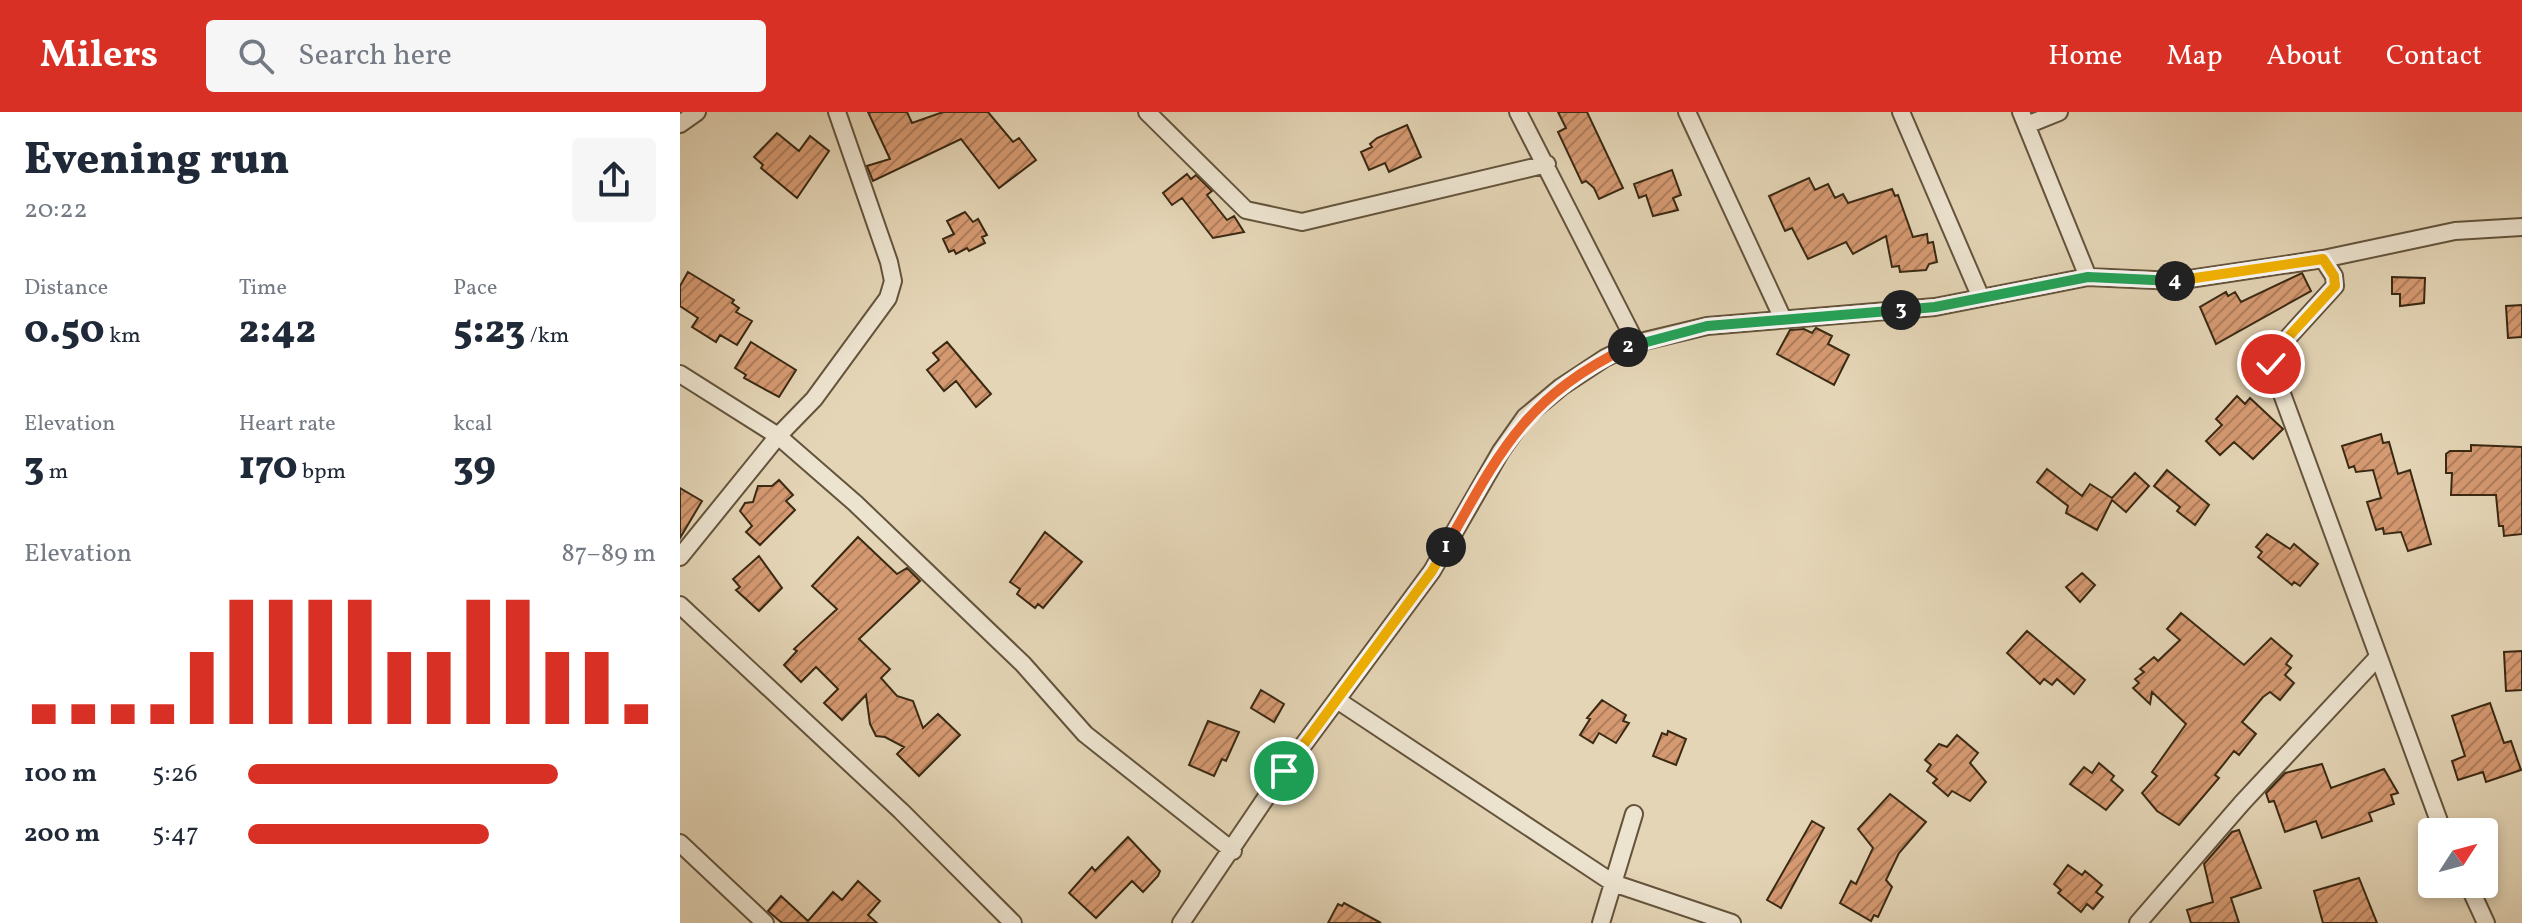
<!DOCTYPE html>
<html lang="en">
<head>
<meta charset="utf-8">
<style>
  :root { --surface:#fff; --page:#f6f6f7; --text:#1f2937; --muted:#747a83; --accent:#d93025 }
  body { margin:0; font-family:Vollkorn,serif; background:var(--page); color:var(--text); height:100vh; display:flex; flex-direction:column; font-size:30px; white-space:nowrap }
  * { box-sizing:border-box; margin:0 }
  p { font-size:26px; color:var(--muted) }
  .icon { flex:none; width:44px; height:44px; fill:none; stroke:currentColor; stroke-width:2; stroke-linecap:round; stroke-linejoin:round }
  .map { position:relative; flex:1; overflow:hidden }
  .sheet { display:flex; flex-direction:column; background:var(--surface); width:680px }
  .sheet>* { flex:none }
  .needle { width:52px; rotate:54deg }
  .tools { position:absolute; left:1738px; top:706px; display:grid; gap:16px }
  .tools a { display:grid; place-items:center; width:80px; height:80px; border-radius:8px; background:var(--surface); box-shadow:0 4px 12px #0003; font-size:40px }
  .pin { position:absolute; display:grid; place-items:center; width:68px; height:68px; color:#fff; margin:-34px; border:4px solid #fff; border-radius:50%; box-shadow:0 2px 8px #0007 }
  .km { position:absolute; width:40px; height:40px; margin:-20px; border-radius:50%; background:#222; color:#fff; font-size:22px; line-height:40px; text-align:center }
  .round { display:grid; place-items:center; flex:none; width:84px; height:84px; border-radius:8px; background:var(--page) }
  .head { display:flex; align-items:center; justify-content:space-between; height:136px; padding:0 24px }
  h1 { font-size:44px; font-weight:800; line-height:60px }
  .figures { display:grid; grid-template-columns:repeat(3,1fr); gap:12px; height:136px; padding:8px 24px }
  .figures div { display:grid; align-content:center }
  .figures b { font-size:40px; font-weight:800 }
  .figures small { font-size:22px; font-weight:400 }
  .figures p { font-size:22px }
  .chart { height:224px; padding:16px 24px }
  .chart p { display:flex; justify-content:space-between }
  .chart svg { width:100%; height:144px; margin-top:8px; stroke:var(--accent); stroke-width:6 }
  ul { padding:0 24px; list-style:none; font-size:26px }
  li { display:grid; grid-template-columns:128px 96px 1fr; align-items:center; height:60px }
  li i { height:20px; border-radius:10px; background:var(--accent) }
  header { display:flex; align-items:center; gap:48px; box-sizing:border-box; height:112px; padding:0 40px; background:var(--accent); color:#fff }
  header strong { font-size:38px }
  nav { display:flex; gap:44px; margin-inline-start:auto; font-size:28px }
  .search { width:560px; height:72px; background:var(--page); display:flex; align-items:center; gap:20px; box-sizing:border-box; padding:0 28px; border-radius:8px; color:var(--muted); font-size:30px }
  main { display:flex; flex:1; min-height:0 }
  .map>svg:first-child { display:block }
  .building { fill:url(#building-hatch); stroke:#3a2913; stroke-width:2 }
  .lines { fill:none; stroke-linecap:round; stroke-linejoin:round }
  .street-casing { stroke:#64543c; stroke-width:20 }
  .street { stroke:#ede4d0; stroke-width:16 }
  .split-1-casing { stroke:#fff; stroke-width:16 }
  .split-2-casing { stroke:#fff; stroke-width:16 }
  .split-3-casing { stroke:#fff; stroke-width:16 }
  .split-4-casing { stroke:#fff; stroke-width:16 }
  .split-5-casing { stroke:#fff; stroke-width:16 }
  .split-1 { stroke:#f5b400; stroke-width:10 }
  .split-2 { stroke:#f0652b; stroke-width:10 }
  .split-3 { stroke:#22a559; stroke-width:10 }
  .split-4 { stroke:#22a559; stroke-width:10 }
  .split-5 { stroke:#f5b400; stroke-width:10 }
</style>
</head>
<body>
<header>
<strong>Milers</strong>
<div class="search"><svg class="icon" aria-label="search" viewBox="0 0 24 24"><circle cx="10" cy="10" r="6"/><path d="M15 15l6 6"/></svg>Search here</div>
<nav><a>Home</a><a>Map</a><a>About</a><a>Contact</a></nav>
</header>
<main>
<section class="sheet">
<div class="head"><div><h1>Evening run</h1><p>20:22</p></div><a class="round"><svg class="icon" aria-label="share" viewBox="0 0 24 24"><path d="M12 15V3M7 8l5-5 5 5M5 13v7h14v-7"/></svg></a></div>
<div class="figures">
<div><p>Distance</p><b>0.50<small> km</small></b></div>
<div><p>Time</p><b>2:42</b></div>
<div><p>Pace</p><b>5:23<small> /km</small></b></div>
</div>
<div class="figures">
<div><p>Elevation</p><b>3<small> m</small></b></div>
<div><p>Heart rate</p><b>170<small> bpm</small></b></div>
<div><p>kcal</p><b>39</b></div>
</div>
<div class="chart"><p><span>Elevation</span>87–89 m</p>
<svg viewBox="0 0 160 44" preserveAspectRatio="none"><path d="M5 44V38M15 44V38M25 44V38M35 44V38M45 44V22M55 44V6M65 44V6M75 44V6M85 44V6M95 44V22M105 44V22M115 44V6M125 44V6M135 44V22M145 44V22M155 44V38"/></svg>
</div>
<ul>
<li><b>100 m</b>5:26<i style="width:76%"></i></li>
<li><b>200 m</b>5:47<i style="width:59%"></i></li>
</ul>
</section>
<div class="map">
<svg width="1842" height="811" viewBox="0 0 1842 811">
  <defs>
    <pattern id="building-hatch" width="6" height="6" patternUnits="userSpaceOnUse" patternTransform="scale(2)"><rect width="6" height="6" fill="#d69a72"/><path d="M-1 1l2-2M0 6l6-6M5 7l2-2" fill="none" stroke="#af7e5c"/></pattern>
  </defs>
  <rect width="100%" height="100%" fill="#e4d5b6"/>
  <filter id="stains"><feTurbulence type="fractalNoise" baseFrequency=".0025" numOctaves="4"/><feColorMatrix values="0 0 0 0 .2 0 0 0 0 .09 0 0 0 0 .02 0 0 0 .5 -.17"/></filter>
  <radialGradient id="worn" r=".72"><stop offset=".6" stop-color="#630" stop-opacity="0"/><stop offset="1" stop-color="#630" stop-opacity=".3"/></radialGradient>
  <path class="building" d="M188,0H227L232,11L263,0H308L333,30L339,26L356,48L319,76L281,27L193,69L187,54L210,47Z
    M878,0H907L943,76L919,87L914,76L906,69L902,71L878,20L886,16Z
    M727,13L741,45L709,60L705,51L689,58L681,40L692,35L690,32L697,26Z
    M97,21L119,39L130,24L149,39L117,86L81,56L83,53L74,45Z
    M992,58L1001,83L993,86L998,98L973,104L966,83L959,86L954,72Z
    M507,62L511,67L516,63L532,79L527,83L547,108L554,104L564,120L533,126L502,86L492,93L483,81Z
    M1129,66L1135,78L1148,72L1155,86L1163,82L1168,91L1212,77L1215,84L1218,83L1233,125L1247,122L1248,131L1253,130L1257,150L1249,152L1246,158L1220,160L1219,154L1212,155L1206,124L1173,142L1166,130L1128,147L1112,116L1105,119L1089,84Z
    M285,100L293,110L298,107L307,123L302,125L305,131L289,139L287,136L276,142L274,138L269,140L263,127L274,122L267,109Z
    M8,160L54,188L52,191L59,196L56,200L72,209L57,233L40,223L36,230L12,215L18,206L0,194V174Z
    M1622,161L1631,179L1536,232L1520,195L1546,180L1548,184L1555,180L1561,190Z
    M1712,165L1745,166L1744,191L1720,194V182H1712Z
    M1842,193V225L1828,226L1826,194Z
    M1136,216L1152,224L1148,232L1169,243L1154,273L1097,242L1110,218L1124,217L1132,221Z
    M71,230L116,258L99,285L64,266L66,263L55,256Z
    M267,230L311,282L296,295L276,269L264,279L247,258L259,248L253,241Z
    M1557,284L1565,292L1570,286L1603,317L1573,347L1554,330L1540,343L1526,329L1542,313L1536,307Z
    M1701,322L1703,331L1709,330L1718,362L1730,358L1751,432L1728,439L1721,420L1704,422L1703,416L1696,418L1687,390L1701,386L1693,358L1676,360L1674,354L1669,356L1662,334Z
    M1791,333L1842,335V422L1824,424L1823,414H1819L1816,383H1771L1772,361H1766V342L1770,339H1791Z
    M1367,357L1402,384L1410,372L1432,386L1455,361L1469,374L1446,400L1432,388L1417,418L1386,401L1388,394L1357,370Z
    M1487,358L1529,393L1515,413L1497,399L1500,395L1474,374Z
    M99,368L113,383L106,389L115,398L80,433L66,420L72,414L60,399L65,391L73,390L78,374H92Z
    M0,376L22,389L0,426Z
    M365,420L402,450L363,496L358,492L355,496L337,482L340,477L330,470Z
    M1587,422L1610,437L1614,432L1638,452L1620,474L1614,470L1612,473L1578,445L1582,440L1576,435Z
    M178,425L217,462L227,456L240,469L179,527L210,557L201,566L217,584L233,589L243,616L258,602L280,623L239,664L217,642L224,635L205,625L196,624L190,612L186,583L162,608L144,591L158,577L136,555L121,570L104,553L117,539L114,537L157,497L132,474Z
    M79,444L102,476L79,499L56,478L60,475L53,467Z
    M1402,461L1415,473L1400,490L1386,475Z
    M1501,501L1564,553L1591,526L1612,544L1606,552L1611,556L1605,563L1614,571L1600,588L1590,580L1583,585L1562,610L1576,622L1559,643L1554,639L1535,663L1539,666L1499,713L1477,699L1462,681L1477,664L1472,660L1506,612L1472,580L1470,592L1453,576L1459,571L1455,567L1464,560L1460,557L1474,545L1478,549L1500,528L1487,517Z
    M1347,519L1405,568L1394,582L1377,567L1372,573L1364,567L1360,572L1327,541Z
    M1842,539V578L1826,579L1824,540Z
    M581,578L604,592L594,610L571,596Z
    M922,588L946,603L943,609L949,611L936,631L919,621L913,631L900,623L910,607L907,606Z
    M1810,591L1824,631L1831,629L1841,658L1806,670L1803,660L1778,668L1772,649L1785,644L1772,604Z
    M528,609L559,620L546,649L542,647L534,664L509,653Z
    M988,619L1006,627L996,653L973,644L982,621L987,623Z
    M1277,623L1298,641L1290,651L1306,670L1290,689L1272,679L1268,684L1253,671L1257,667L1247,659L1251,653L1245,648L1259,632L1267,635Z
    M1419,651L1434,664L1431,668L1443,678L1426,698L1390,672L1404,655L1412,661Z
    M1642,652L1651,676L1704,657L1718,681L1711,683L1714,692L1689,701L1692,709L1642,726L1636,709L1605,720L1594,689L1589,690L1586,681L1605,661Z
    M1210,682L1246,710L1219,741L1206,768L1212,775L1198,805L1194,803L1191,809L1160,791L1171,769L1176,772L1193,736L1178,717Z
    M1132,709L1144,716L1101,796L1087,788Z
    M1559,718L1581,776L1551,786L1559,811H1511L1507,798L1533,790L1524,752L1552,720Z
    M448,725L480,759L478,764L463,780L452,769L416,806L389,781L412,755L415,759Z
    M1388,753L1402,763L1405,759L1422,773L1416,780L1423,785L1413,797L1407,792L1401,800L1378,781L1381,778L1374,772Z
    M1679,766L1697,811H1643L1634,779Z
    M178,769L200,789L188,803L197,811H102L88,799L101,784L128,809L153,780L162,788Z
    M664,791L701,811H648L658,792L662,794Z"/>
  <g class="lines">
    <g class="street-casing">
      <path id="street" d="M467,0L566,98L622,110L867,52
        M838,0L956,231
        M1007,0L1103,207
        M1221,0L1301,186
        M1341,0L1408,165
        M0,12L17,0
        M1347,13L1379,0
        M1643,147L1654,164L1655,174L1603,231L1591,252L1763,720
        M0,262L98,324L175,391L343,552L405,622L553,739
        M0,445L98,324L134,287L208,186L213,169L209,150L157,0
        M0,493L221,699L333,811
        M657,588L933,771L1052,811
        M0,731L85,811
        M1788,772L1806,811
        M501,811L604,659L752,459L821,339L845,305L881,275L925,246L956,231L1027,214L1255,195L1408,165L1496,169L1643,147L1775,119L1842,115
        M921,811L954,702
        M1458,811L1562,691L1698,545"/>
    </g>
    <use href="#street" class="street"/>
  </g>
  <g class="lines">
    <g class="split-1-casing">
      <path id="split-1" d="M604,659L752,459L766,435"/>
    </g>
    <g class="split-2-casing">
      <path id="split-2" d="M766,435C820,339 844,286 948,235"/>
    </g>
    <g class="split-3-casing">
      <path id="split-3" d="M948,235L1027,214L1221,198"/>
    </g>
    <g class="split-4-casing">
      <path id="split-4" d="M1221,198L1255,195L1408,165L1495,169"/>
    </g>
    <g class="split-5-casing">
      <path id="split-5" d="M1495,169L1643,147L1654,164L1655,174L1603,231L1591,252"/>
    </g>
    <use href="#split-1" class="split-1"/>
    <use href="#split-2" class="split-2"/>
    <use href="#split-3" class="split-3"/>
    <use href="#split-4" class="split-4"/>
    <use href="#split-5" class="split-5"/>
  </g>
  <rect width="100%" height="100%" filter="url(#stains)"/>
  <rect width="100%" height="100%" fill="url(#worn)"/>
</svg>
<div class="tools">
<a><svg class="needle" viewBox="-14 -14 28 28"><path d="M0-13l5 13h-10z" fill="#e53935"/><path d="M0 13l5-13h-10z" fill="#747a83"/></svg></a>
</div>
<div class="pin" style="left:604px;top:659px;background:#1e9e55"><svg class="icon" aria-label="arrive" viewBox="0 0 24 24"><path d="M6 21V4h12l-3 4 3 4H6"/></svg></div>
<div class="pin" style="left:1591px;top:252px;background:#d93025"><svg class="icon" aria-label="check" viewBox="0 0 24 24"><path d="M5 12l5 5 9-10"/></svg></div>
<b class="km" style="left:766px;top:435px">1</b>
<b class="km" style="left:948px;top:235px">2</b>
<b class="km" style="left:1221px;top:198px">3</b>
<b class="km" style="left:1495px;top:169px">4</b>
</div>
</main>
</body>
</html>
